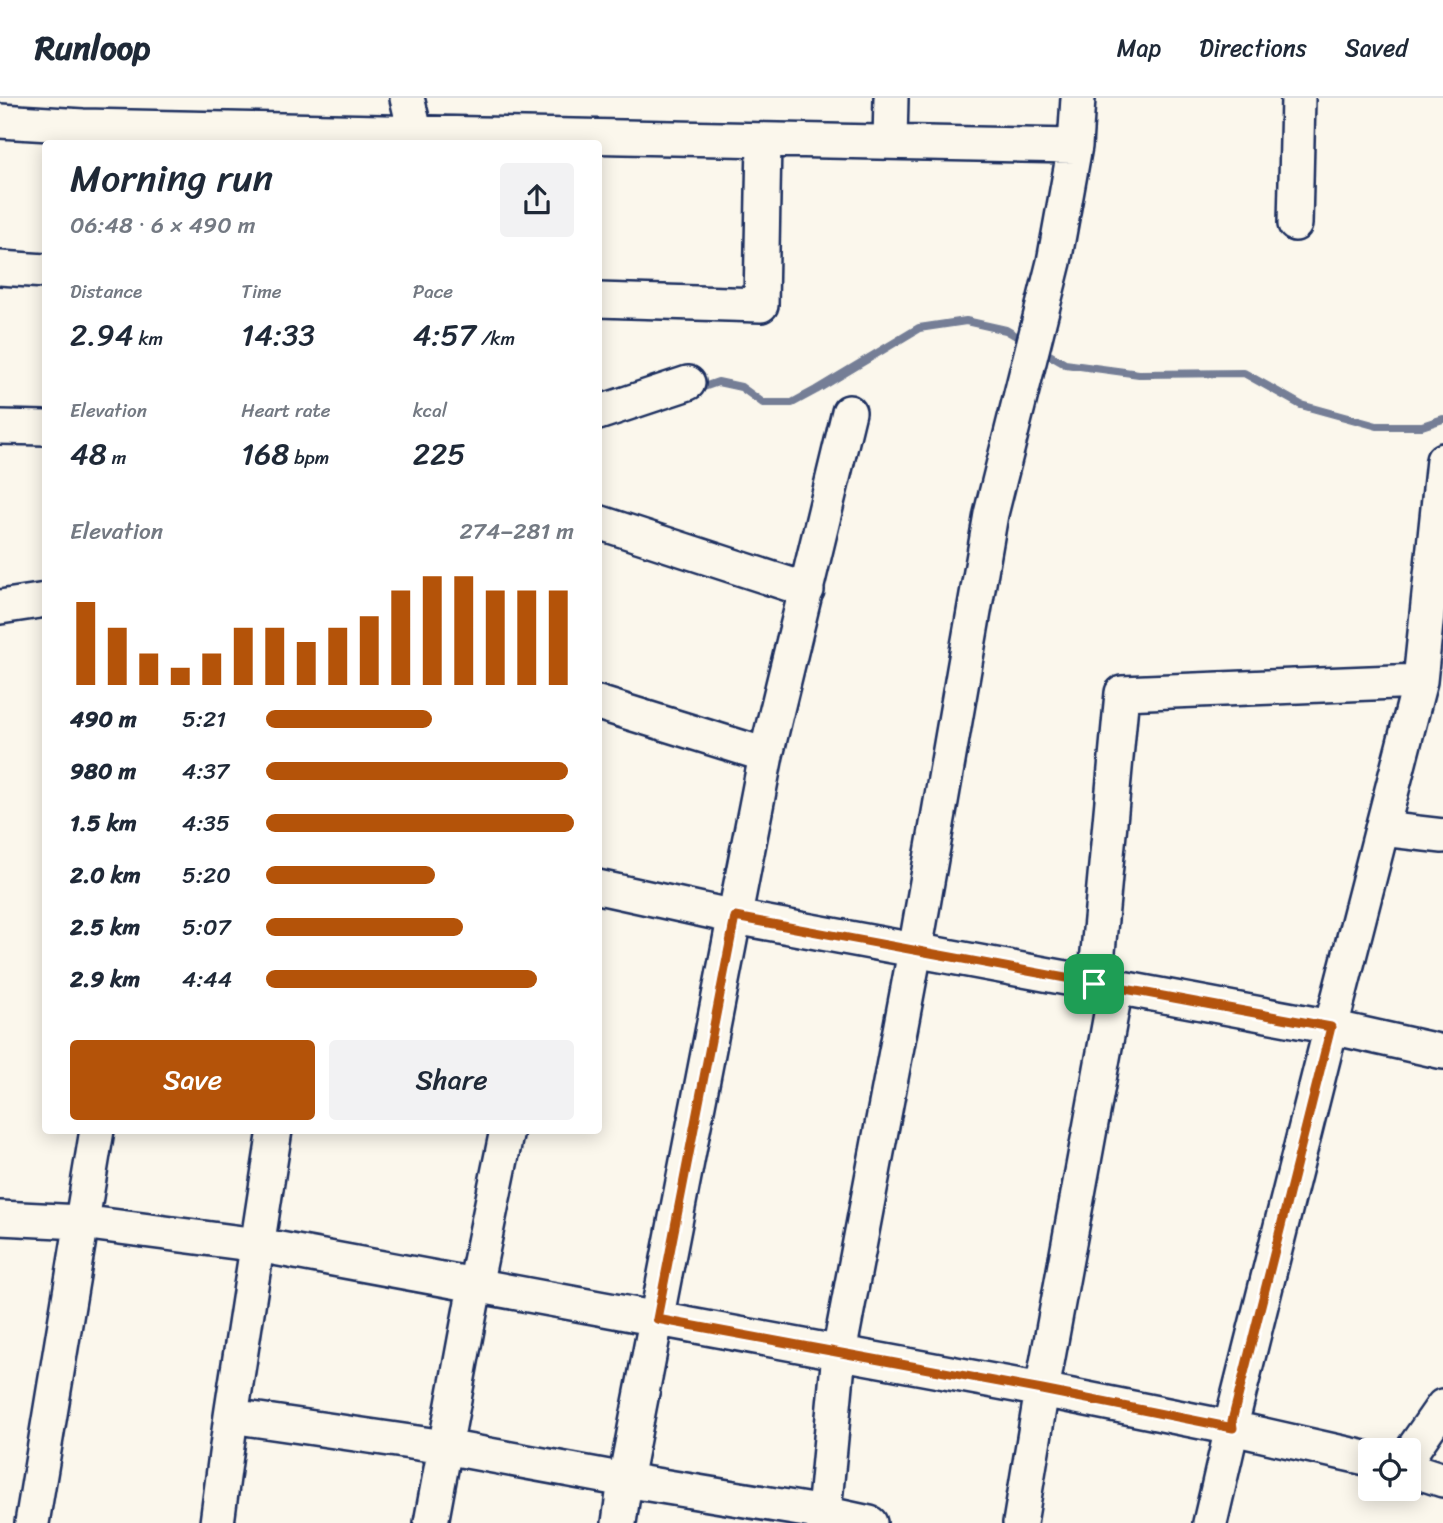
<!DOCTYPE html>
<html lang="en">
<head>
<meta charset="utf-8">
<style>
  :root { --surface:#fff; --page:#f2f2f3; --text:#1f2937; --muted:#747a83; --line:#e0e1e3; --accent:#b45309 }
  body { margin:0; font-family:Sriracha,sans-serif; background:var(--page); color:var(--text); height:100vh; display:flex; flex-direction:column; font-size:26px; white-space:nowrap }
  * { box-sizing:border-box; margin:0 }
  p { font-size:23px; color:var(--muted) }
  .icon { flex:none; width:38px; height:38px; fill:none; stroke:currentColor; stroke-width:2; stroke-linecap:round; stroke-linejoin:round }
  .map { position:relative; flex:1; overflow:hidden }
  .side { position:absolute; left:42px; top:42px; width:560px; height:994px; display:flex; flex-direction:column; background:var(--surface); border-radius:7px; box-shadow:0 4px 18px #0003 }
  .side>* { flex:none }
  .controls { position:absolute; left:1358px; top:1340px; display:grid; gap:14px }
  .controls a { display:grid; place-items:center; width:63px; height:63px; border-radius:7px; background:var(--surface); box-shadow:0 4px 18px #0003; font-size:35px }
  .pin { position:absolute; display:grid; place-items:center; width:60px; height:60px; color:#fff; margin:-30px; border-radius:14px; box-shadow:0 4px 10px #0006 }
  .round { display:grid; place-items:center; flex:none; width:74px; height:74px; border-radius:7px; background:var(--page) }
  .head { display:flex; align-items:center; justify-content:space-between; height:119px; padding:0 28px }
  h1 { font-size:38px; font-weight:600; line-height:52px }
  .metrics { display:grid; grid-template-columns:repeat(3,1fr); gap:10px; height:119px; padding:7px 28px }
  .metrics div { display:grid; align-content:center }
  .metrics b { font-size:30px; font-weight:600 }
  .metrics small { font-size:19px; font-weight:400 }
  .metrics p { font-size:19px }
  .chart { height:196px; padding:14px 28px }
  .chart p { display:flex; justify-content:space-between }
  .chart svg { width:100%; height:126px; margin-top:7px; stroke:var(--accent); stroke-width:6 }
  .button { display:flex; gap:14px; margin-top:auto; padding:14px 28px }
  .button a { flex:1; height:80px; border-radius:7px; background:var(--accent); color:#fff; font-size:28px; font-weight:600; line-height:80px; text-align:center }
  .button a+a { background:var(--page); color:var(--text) }
  ul { padding:0 28px; list-style:none; font-size:23px }
  li { display:grid; grid-template-columns:112px 84px 1fr; align-items:center; height:52px }
  li i { height:18px; border-radius:9px; background:var(--accent) }
  header { display:flex; align-items:center; gap:42px; box-sizing:border-box; height:98px; padding:0 35px; background:var(--surface); border-bottom:2px solid var(--line) }
  header strong { font-size:33px }
  nav { display:flex; gap:38px; margin-inline-start:auto; font-size:24px }
  .map>svg:first-child { display:block }
  .lines { fill:none; stroke-linecap:round; stroke-linejoin:round }
  .stream { stroke:#747e96; stroke-width:8 }
  .minor-casing { stroke:#1b2f5e; stroke-width:38 }
  .minor { stroke:#fbf7ec; stroke-width:33 }
  .route-casing { stroke:#fff; stroke-width:14 }
  .route { stroke:#b45309; stroke-width:9 }
</style>
</head>
<body>
<header>
<strong>Runloop</strong>
<nav><a>Map</a><a>Directions</a><a>Saved</a></nav>
</header>
<div class="map">
<svg width="1443" height="1425" viewBox="0 0 1443 1425">
  <rect width="100%" height="100%" fill="#fbf7ec"/>
  <filter id="ink" filterUnits="userSpaceOnUse"><feTurbulence type="fractalNoise" baseFrequency=".0143" numOctaves="2"/><feDisplacementMap in="SourceGraphic" scale="14" xChannelSelector="R" yChannelSelector="G"/><feConvolveMatrix kernelMatrix="1 2 1 2 8 2 1 2 1" color-interpolation-filters="sRGB"/></filter>
  <g filter="url(#ink)">
    <g class="lines">
      <path class="stream" d="M1039,251L1065,266L1139,276L1244,275L1301,307L1377,328H1422L1443,321
        M695,292L718,284L741,289L763,305H792L816,292L919,230L966,223L1006,232L1025,243"/>
      <g class="minor-casing">
        <path id="minor" d="M407,0L415,33V46
          M0,23L83,28L1075,48
          M890,44L891,0
          M1295,126L1298,0
          M0,170L46,173
          M598,202L761,207L764,42
          M598,315L688,285
          M0,329L46,330
          M598,424L807,492
          M0,509L46,502
          M598,605L766,657L625,1382L619,1425
          M766,657L849,314
          M1382,731L1443,738
          M598,789L735,819L1115,889
          M1095,886L1122,595L1420,583
          M0,1120L81,1124L258,1147L1042,1292L1232,1330L1370,1361
          M231,1318L445,1349L625,1382L824,1415L870,1425
          M1409,1357L1443,1308
          M1409,1371L1443,1382
          M32,1425L97,1032
          M217,1425L231,1318L275,1032
          M431,1425L475,1188L507,1032
          M823,1425L839,1255L915,853L991,416L1054,164L1075,48L1078,0
          M1020,1425L1042,1292L1116,889L1331,929L1443,954
          M1210,1425L1232,1330V1323L1331,929L1420,583L1443,362"/>
      </g>
      <use href="#minor" class="minor"/>
    </g>
  </g>
  <g class="lines" filter="url(#ink)">
    <g class="route-casing">
      <path id="route" d="M735,819L1331,929L1232,1323L1233,1330L1042,1292L657,1221Z"/>
    </g>
    <use href="#route" class="route"/>
  </g>
</svg>
<div class="controls">
<a><svg class="icon" aria-label="locate" viewBox="0 0 24 24"><circle cx="12" cy="12" r="6"/><path d="M12 2v4M12 18v4M2 12h4M18 12h4"/></svg></a>
</div>
<div class="pin" style="left:1094px;top:886px;background:#1e9e55"><svg class="icon" aria-label="arrive" viewBox="0 0 24 24"><path d="M6 21V4h12l-3 4 3 4H6"/></svg></div>
<section class="side">
<div class="head"><div><h1>Morning run</h1><p>06:48 · 6 × 490 m</p></div><a class="round"><svg class="icon" aria-label="share" viewBox="0 0 24 24"><path d="M12 15V3M7 8l5-5 5 5M5 13v7h14v-7"/></svg></a></div>
<div class="metrics">
<div><p>Distance</p><b>2.94<small> km</small></b></div>
<div><p>Time</p><b>14:33</b></div>
<div><p>Pace</p><b>4:57<small> /km</small></b></div>
</div>
<div class="metrics">
<div><p>Elevation</p><b>48<small> m</small></b></div>
<div><p>Heart rate</p><b>168<small> bpm</small></b></div>
<div><p>kcal</p><b>225</b></div>
</div>
<div class="chart"><p><span>Elevation</span>274–281 m</p>
<svg viewBox="0 0 160 44" preserveAspectRatio="none"><path d="M5 44V15M15 44V24M25 44V33M35 44V38M45 44V33M55 44V24M65 44V24M75 44V29M85 44V24M95 44V20M105 44V11M115 44V6M125 44V6M135 44V11M145 44V11M155 44V11"/></svg>
</div>
<ul>
<li><b>490 m</b>5:21<i style="width:54%"></i></li>
<li><b>980 m</b>4:37<i style="width:98%"></i></li>
<li><b>1.5 km</b>4:35<i style="width:100%"></i></li>
<li><b>2.0 km</b>5:20<i style="width:55%"></i></li>
<li><b>2.5 km</b>5:07<i style="width:64%"></i></li>
<li><b>2.9 km</b>4:44<i style="width:88%"></i></li>
</ul>
<div class="button"><a>Save</a><a>Share</a></div>
</section>
</div>
</body>
</html>
